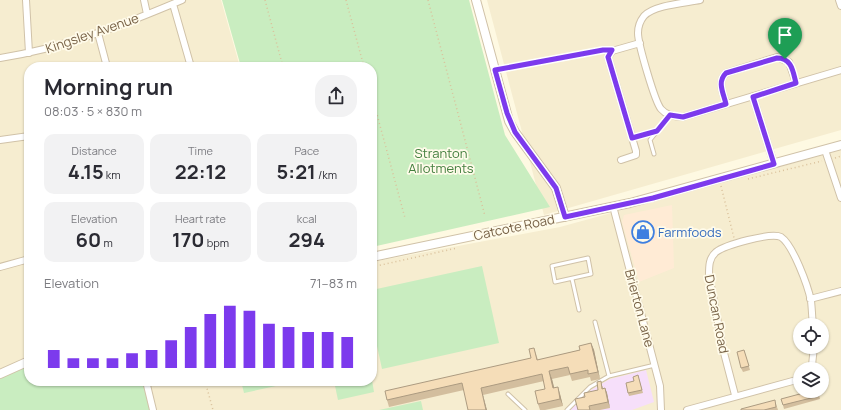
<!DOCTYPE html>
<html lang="en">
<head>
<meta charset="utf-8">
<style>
  :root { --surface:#fff; --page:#f2f2f3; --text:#2b2b33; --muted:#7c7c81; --accent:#7c3aed }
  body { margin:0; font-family:Manrope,sans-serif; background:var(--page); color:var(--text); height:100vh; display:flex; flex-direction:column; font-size:15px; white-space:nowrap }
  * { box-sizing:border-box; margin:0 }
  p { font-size:13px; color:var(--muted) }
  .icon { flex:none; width:22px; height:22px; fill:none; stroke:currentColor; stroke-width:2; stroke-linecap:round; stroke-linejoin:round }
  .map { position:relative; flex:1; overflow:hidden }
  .panel { position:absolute; left:24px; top:62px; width:353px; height:324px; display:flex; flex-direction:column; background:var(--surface); border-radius:16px; box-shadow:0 1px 3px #0004 }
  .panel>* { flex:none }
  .controls { position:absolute; left:793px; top:318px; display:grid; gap:8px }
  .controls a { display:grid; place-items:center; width:36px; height:36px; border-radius:50%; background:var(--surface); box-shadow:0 1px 3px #0004; font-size:20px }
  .pin { position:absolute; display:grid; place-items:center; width:34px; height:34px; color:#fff; margin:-41px -17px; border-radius:50% 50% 50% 0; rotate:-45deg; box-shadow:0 0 4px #0007 }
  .pin .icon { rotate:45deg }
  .round { display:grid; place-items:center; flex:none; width:42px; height:42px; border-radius:16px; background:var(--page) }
  .headline { display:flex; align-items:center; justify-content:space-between; height:68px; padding:0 20px }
  h1 { font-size:22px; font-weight:700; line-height:30px }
  .metrics { display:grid; grid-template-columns:repeat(3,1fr); gap:6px; height:68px; padding:4px 20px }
  .metrics div { display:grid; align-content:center; border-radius:10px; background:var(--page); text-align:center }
  .metrics b { font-size:20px; font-weight:700 }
  .metrics small { font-size:11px; font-weight:400 }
  .metrics p { font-size:11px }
  .chart { height:112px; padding:8px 20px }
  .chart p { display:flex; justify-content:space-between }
  .chart svg { width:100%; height:72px; margin-top:4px; stroke:var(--accent); stroke-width:6 }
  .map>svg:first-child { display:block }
  .residential { fill:#f6edd0; fill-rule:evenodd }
  .commercial { fill:#ffebd5 }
  .education { fill:#f6dffa }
  .green { fill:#c9edc0 }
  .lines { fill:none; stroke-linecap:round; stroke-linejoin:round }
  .service-casing { stroke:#d0c2a8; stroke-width:5 }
  .minor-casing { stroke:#d0c2a8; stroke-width:8 }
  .tertiary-casing { stroke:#d0c2a8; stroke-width:10 }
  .path { stroke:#dac19b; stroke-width:1.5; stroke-dasharray:1 3; stroke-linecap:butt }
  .service { stroke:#fff; stroke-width:3 }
  .minor { stroke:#fff; stroke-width:6 }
  .tertiary { stroke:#fff; stroke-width:8 }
  .wall { fill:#d3be9e }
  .shaded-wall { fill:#ac9b81 }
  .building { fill:#f5ddb8; stroke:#ac9b81 }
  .route-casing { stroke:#fff; stroke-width:8 }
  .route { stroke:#7c3aed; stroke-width:5 }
  .labels { text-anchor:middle; stroke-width:3.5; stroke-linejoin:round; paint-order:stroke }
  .street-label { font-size:13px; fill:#786247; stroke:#fffbea }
  .park-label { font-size:13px; fill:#437f3e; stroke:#fffbea }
  .shop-label { font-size:13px; fill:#366cbe; stroke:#fffbea; text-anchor:start }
</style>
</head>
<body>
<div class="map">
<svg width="841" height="410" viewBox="0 0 841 410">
  <rect width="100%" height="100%" fill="#fef9e2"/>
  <path class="residential" d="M0,0H221L240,67H29V381H372V262L560,227L841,150V410H0ZM800,325H822V347H800ZM800,369H822V391H800Z
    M487,0H841V130L544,215Z"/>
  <path class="commercial" d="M672,205L674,268L639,282L622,222L624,215Z"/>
  <path class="education" d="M646,370L654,402L632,410H570L591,390L610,379Z"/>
  <path class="green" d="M222,0H469L505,135L550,207L372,247V67H241Z
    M482,266L499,343L382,369L372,323V290Z
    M29,361V381H146L153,410H0V374Z
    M372,380L374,392L338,400L334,381Z
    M241,381H299L244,393Z
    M421,401L423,410H379Z"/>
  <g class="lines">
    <g class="service-casing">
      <path id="service" d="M654,154L650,140L670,115
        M588,258L591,274L555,282L552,266Z
        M572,279L579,310
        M595,322L609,376L655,365
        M508,394L525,410
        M567,410L590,387L609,376"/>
    </g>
    <g class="minor-casing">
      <path id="minor" d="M26,0L29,53
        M144,0L147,14
        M700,0C685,3 654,5 644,16C640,21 638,27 638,33C638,44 655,102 661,109C667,116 675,117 683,117L841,70
        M839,0L841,6
        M173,4L191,67
        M98,33L107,67
        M0,58C64,48 123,25 182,0
        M753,97L774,164
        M726,103C723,93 717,82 726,73L777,57L789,62L796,83
        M0,140L29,136
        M825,150L841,198
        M621,160L636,155V151L608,57L612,51L640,43
        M613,206L660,386L661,410
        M0,267L29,259
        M810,299L841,291
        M810,369L812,365L814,347
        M146,381L153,410
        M735,395L723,349L709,275C709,266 709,258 716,252C725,245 771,232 781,237C793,245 808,286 811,301C812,309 812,317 813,325
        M687,410L800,379"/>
    </g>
    <g class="tertiary-casing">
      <path id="tertiary" d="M476,0L509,121L515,132L556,188L565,217
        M372,257L630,203L841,145
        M0,374L29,361"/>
    </g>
    <path class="path" d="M265,0L283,67
      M346,0L364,67
      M428,0L485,216
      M502,69L606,50
      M372,96L405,218
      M638,136L648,134
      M835,158L841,156
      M748,179L822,161
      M721,186L734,238
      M372,267L457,248
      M205,381L213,410"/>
    <use href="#service" class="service"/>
    <use href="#minor" class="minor"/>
    <use href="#tertiary" class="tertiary"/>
  </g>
  <path class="wall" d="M591,343L594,350L600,379L591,381L590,377L572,381L570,375L552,379L554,388L560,394L563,406L545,410H540L538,404L545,389L544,381L483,395L464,390L389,407L387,400L531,358L534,348L538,360L580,350Z
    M744,350L750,370L743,372L741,368Z
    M638,375L643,393L629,396L628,393L634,381Z
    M603,386V388H605L607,393L610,408L600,410H578L585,397L598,390Z
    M818,391L820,399L784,409L783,405Z
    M776,404L778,410H741Z"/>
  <path class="shaded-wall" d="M591,343L594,350L600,379L598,372Z
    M549,371L552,379L556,395L553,388Z
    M558,387L560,394L563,406L560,399Z
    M481,388L483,395L487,410H486Z
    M605,388L607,393L610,408L608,402Z"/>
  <path class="building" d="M591,343L598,372L588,374V370L570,374L568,367L549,371L553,388L558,387L560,399L538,404L535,391L545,389L542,374L481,388L486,410H468L462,383L387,400L385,391L531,358L529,349L534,348L537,360L580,350L579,346Z
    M744,350L749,366L741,368L737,352Z
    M638,375L642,390L628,393L626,383L634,381L633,377Z
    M601,381L602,389L605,388L608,402L589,406L590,410H578L575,399L585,397L584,393L598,390L597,382Z
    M811,391H818L819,396L783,405L781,399Z
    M775,400L776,407L764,410H741V409Z"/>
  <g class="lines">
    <g class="route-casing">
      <path id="route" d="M603,50H612L608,57L632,138L657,131L670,115L683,117L726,104C723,92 717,82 726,73L777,58C792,58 793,72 796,83L753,97L774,164L653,198L565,217L556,188L515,132L507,113L495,70Z"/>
    </g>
    <use href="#route" class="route"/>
  </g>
  <defs>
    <g id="shop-ring" transform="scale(1.15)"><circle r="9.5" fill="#fffbea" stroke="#3f7fe0" stroke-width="1.5"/><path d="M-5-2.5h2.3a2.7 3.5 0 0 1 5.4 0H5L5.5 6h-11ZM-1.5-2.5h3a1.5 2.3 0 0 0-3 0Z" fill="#3f7fe0"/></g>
  </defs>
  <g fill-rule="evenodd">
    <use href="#shop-ring" x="643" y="232"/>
  </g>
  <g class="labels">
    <g class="street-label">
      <text transform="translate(92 33) rotate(-19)" y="5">Kingsley Avenue</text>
      <text transform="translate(514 227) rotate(-12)" y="5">Catcote Road</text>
      <text transform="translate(640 308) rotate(75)" y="5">Brierton Lane</text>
      <text transform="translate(717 314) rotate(79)" y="5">Duncan Road</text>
    </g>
    <g class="park-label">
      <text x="441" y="158">Stranton<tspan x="441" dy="15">Allotments</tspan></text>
    </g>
    <g class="shop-label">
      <text x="658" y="237">Farmfoods</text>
    </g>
  </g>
</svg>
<div class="controls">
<a><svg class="icon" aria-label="locate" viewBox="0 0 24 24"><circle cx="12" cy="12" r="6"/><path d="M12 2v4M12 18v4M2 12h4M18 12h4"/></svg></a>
<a><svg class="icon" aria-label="layers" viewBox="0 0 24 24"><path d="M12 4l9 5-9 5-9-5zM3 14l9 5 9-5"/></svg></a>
</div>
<div class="pin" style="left:785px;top:59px;background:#1e9e55"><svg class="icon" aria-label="arrive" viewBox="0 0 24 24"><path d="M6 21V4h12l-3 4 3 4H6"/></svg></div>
<section class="panel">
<div class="headline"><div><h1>Morning run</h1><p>08:03 · 5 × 830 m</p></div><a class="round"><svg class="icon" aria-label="share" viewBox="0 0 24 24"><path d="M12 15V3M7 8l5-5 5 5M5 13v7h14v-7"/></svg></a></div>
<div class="metrics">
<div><p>Distance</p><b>4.15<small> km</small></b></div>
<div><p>Time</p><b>22:12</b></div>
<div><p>Pace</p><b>5:21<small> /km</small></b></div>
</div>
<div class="metrics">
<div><p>Elevation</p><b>60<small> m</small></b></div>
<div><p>Heart rate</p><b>170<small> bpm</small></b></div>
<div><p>kcal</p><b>294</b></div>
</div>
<div class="chart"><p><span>Elevation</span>71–83 m</p>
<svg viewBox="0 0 160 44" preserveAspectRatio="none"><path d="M5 44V33M15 44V38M25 44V38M35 44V38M45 44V35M55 44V33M65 44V27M75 44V19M85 44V11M95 44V6M105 44V9M115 44V17M125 44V19M135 44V22M145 44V22M155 44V25"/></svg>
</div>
</section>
</div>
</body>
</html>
